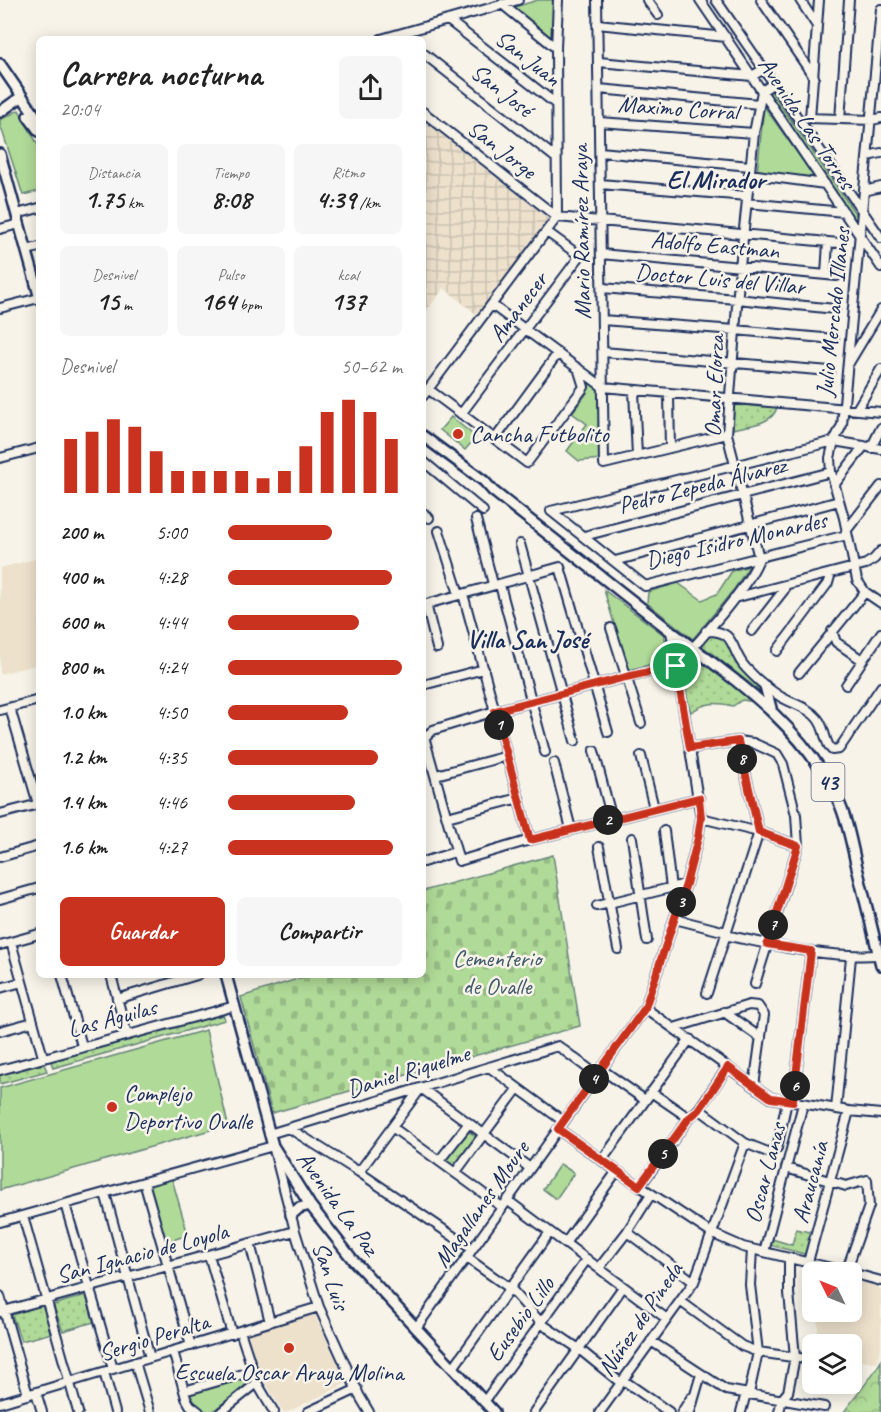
<!DOCTYPE html>
<html lang="es">
<head>
<meta charset="utf-8">
<style>
  :root { --surface:#fff; --page:#f6f6f6; --text:#222; --muted:#767676; --accent:#c8321e }
  body { margin:0; font-family:Caveat,sans-serif; background:var(--page); color:var(--text); height:100vh; display:flex; flex-direction:column; font-size:22px; white-space:nowrap }
  * { box-sizing:border-box; margin:0 }
  p { font-size:20px; color:var(--muted) }
  .icon { flex:none; width:33px; height:33px; fill:none; stroke:currentColor; stroke-width:2; stroke-linecap:round; stroke-linejoin:round }
  .map { position:relative; flex:1; overflow:hidden }
  .details { position:absolute; left:36px; top:36px; width:390px; height:942px; display:flex; flex-direction:column; background:var(--surface); border-radius:9px; box-shadow:0 3px 15px #0003 }
  .details>* { flex:none }
  .needle { width:39px; rotate:313deg }
  .buttons { position:absolute; left:802px; top:1262px; display:grid; gap:12px }
  .buttons a { display:grid; place-items:center; width:60px; height:60px; border-radius:9px; background:var(--surface); box-shadow:0 3px 15px #0003; font-size:30px }
  .pin { position:absolute; display:grid; place-items:center; width:51px; height:51px; color:#fff; margin:-26px; border:3px solid #fff; border-radius:50%; box-shadow:0 2px 6px #0007 }
  .km { position:absolute; width:30px; height:30px; margin:-15px; border-radius:50%; background:#222; color:#fff; font-size:16px; line-height:30px; text-align:center }
  .round { display:grid; place-items:center; flex:none; width:63px; height:63px; border-radius:9px; background:var(--page) }
  .head { display:flex; align-items:center; justify-content:space-between; height:102px; padding:0 24px }
  h1 { font-size:33px; font-weight:700; line-height:45px }
  .figures { display:grid; grid-template-columns:repeat(3,1fr); gap:9px; height:102px; padding:6px 24px }
  .figures div { display:grid; align-content:center; border-radius:9px; background:var(--page); text-align:center }
  .figures b { font-size:26px; font-weight:700 }
  .figures small { font-size:16px; font-weight:400 }
  .figures p { font-size:16px }
  .chart { height:168px; padding:12px 24px }
  .chart p { display:flex; justify-content:space-between }
  .chart svg { width:100%; height:108px; margin-top:6px; stroke:var(--accent); stroke-width:6 }
  .cta { display:flex; gap:12px; margin-top:auto; padding:12px 24px }
  .cta a { flex:1; height:69px; border-radius:9px; background:var(--accent); color:#fff; font-size:24px; font-weight:700; line-height:69px; text-align:center }
  .cta a+a { background:var(--page); color:var(--text) }
  ul { padding:0 24px; list-style:none; font-size:20px }
  li { display:grid; grid-template-columns:96px 72px 1fr; align-items:center; height:45px }
  li i { height:15px; border-radius:8px; background:var(--accent) }
  .map>svg:first-child { display:block }
  .built { fill:#ede1cc }
  .industrial { fill:url(#industrial-grid) }
  .grass { fill:url(#grass-dots); stroke:#66847a; stroke-width:1.5 }
  .forest { fill:url(#forest-crowns); stroke:#66847a; stroke-width:1.5 }
  .cemetery { fill:url(#cemetery-stones); stroke:#66847a; stroke-width:1.5 }
  .park { fill:#b0da97; stroke:#66847a; stroke-width:1.5 }
  .lines { fill:none; stroke-linecap:round; stroke-linejoin:round }
  .minor-casing { stroke:#1b2f5e; stroke-width:12 }
  .major-casing { stroke:#1b2f5e; stroke-width:14 }
  .minor { stroke:#f7f3e8; stroke-width:8 }
  .major { stroke:#f7f3e8; stroke-width:9 }
  .route-casing { stroke:#fff; stroke-width:12 }
  .route { stroke:#c8321e; stroke-width:8 }
  .poi-dot { fill:#c8321e; stroke:#f7f3e8; stroke-width:2 }
  .labels { text-anchor:middle; stroke-width:5; stroke-linejoin:round; paint-order:stroke }
  .shield { fill:#f7f3e8; stroke:#5d6a87; stroke-width:1.5 }
  .shield-label { font-size:22px; font-weight:bold; fill:#1b2f5e }
  .street-label { font-size:24px; fill:#1b2f5e; stroke:#f7f3e8 }
  .poi-label { font-size:24px; fill:#1b2f5e; stroke:#f7f3e8; text-anchor:start }
  .park-label { font-size:24px; fill:#405a6c; stroke:#f7f3e8 }
  .neighbourhood-label { font-size:26px; font-weight:bold; fill:#1b2f5e; stroke:#f7f3e8 }
</style>
</head>
<body>
<div class="map">
<svg width="881" height="1412" viewBox="0 0 881 1412">
  <defs>
    <pattern id="industrial-grid" width="8" height="8" patternUnits="userSpaceOnUse" patternTransform="scale(1.5)"><rect width="8" height="8" fill="#ede1cc"/><path d="M0 4h8M4 0v8" fill="none" stroke="#cbc1b2"/></pattern>
    <pattern id="grass-dots" width="8" height="8" patternUnits="userSpaceOnUse" patternTransform="scale(1.5)"><rect width="8" height="8" fill="#b0da97"/><path d="M2 2h.1M6 6h.1" fill="none" stroke="#97bb85" stroke-width="1.8" stroke-linecap="round"/></pattern>
    <pattern id="forest-crowns" width="20" height="18" patternUnits="userSpaceOnUse" patternTransform="scale(1.5)"><rect width="20" height="18" fill="#b0da97"/><path d="M2 6a3 3 0 1 1 6 0M12 15a3 3 0 1 1 6 0" fill="none" stroke="#97bb85"/></pattern>
    <pattern id="cemetery-stones" width="16" height="16" patternUnits="userSpaceOnUse" patternTransform="scale(1.5)"><rect width="16" height="16" fill="#b0da97"/><path d="M2 7V4a2 2 0 0 1 4 0v3zM10 15v-3a2 2 0 0 1 4 0v3z" fill="#97bb85"/></pattern>
  </defs>
  <rect width="100%" height="100%" fill="#f7f3e8"/>
  <filter id="ink" filterUnits="userSpaceOnUse"><feTurbulence type="fractalNoise" baseFrequency=".0167" numOctaves="2"/><feDisplacementMap in="SourceGraphic" scale="12" xChannelSelector="R" yChannelSelector="G"/><feConvolveMatrix kernelMatrix="1 2 1 2 8 2 1 2 1" color-interpolation-filters="sRGB"/></filter>
  <g filter="url(#ink)">
    <path class="built" d="M39,558V664L0,674V568Z
      M852,1276L874,1281L881,1291V1349L877,1363L852,1360V1344H819L817,1311H852Z
      M313,1311L347,1383L288,1412H283L254,1365L243,1332Z"/>
    <path class="industrial" d="M423,120L549,219L477,315L444,288L423,315Z"/>
    <path class="grass" d="M771,91L857,216L856,223L768,93Z
      M734,403L777,407C773,425 748,425 733,429Z
      M719,634L727,640L741,669L766,696L700,644L709,635Z
      M699,660L716,670L756,702L742,700L733,706C716,702 706,702 691,712C683,692 679,675 699,660Z
      M223,1014L225,1020L53,1068L51,1061Z
      M44,1064L47,1071L0,1084V1075Z
      M468,1131L476,1136L454,1167L445,1160Z
      M796,1229L814,1233L808,1255L770,1245L772,1239L792,1245Z
      M86,1295L94,1322L63,1331L53,1305Z
      M43,1305L52,1333L21,1341L12,1315Z"/>
    <path class="forest" d="M881,1361V1412H844C856,1395 871,1379 881,1361Z"/>
    <path class="cemetery" d="M553,855L580,1026L272,1113L241,997L310,975H423V891Z"/>
    <path class="park" d="M538,0H555L553,41L511,8Z
      M764,106L817,181L757,173Z
      M19,110L39,147V191L23,195L0,124V120Z
      M586,378L602,392V459L579,461L567,451L587,424L572,413L587,393Z
      M451,417L476,437L465,450L440,430Z
      M749,566L735,588L693,639L647,603L648,592L678,583L702,600L717,594L732,571Z
      M604,590L664,635L670,660L628,670Z
      M206,1030L228,1125L0,1190V1088Z
      M560,1164L574,1173L556,1199L543,1189Z
      M172,1179L188,1235L166,1242L150,1185Z
      M250,1374L252,1380L212,1412C199,1412 191,1404 188,1392Z"/>
    <g class="lines">
      <g class="minor-casing">
        <path id="minor" d="M597,0L604,464L727,434
          M647,0L658,15
          M700,0L881,267
          M716,0L881,238
          M761,0L814,77
          M800,0L817,26
          M502,4L556,48
          M881,9L842,425L834,441L830,458L831,472L844,518L857,580L865,592L881,603
          M448,20L556,104
          M597,24L726,37
          M381,39L518,0
          M423,53L556,158
          M599,62L752,76L764,69
          M599,89L759,104
          M423,112L557,217
          M808,118L872,120L881,118
          M810,118L819,0
          M840,119L849,0
          M599,122L754,133
          M600,152L750,166
          M868,156L881,153
          M749,174L825,184
          M600,184L747,196
          M864,191L881,187
          M747,203L844,212
          M17,214L39,208
          M557,217L839,243
          M0,229L19,224
          M27,250L39,247
          M601,254L837,276
          M826,275L828,242
          M602,288L737,299L835,309
          M492,305L603,387L881,412
          M0,308L39,298
          M602,320L735,330L834,339
          M603,352L830,371
          M849,363L881,310
          M428,389L527,463L584,387L578,368
          M634,391L637,456
          M669,395L670,448
          M423,396L557,217L556,48L558,0
          M857,409L881,369
          M461,414L580,256L547,232
          M495,439L558,353
          M871,448L881,428
          M0,458L39,448
          M423,461L483,511
          M834,485L864,446
          M551,511L834,441L881,449
          M551,511L645,586L847,535
          M423,513L429,518
          M476,519L493,584
          M439,531L459,594
          M846,531L881,486
          M584,536L831,472
          M520,544L575,741
          M615,561L839,501
          M500,585L545,752
          M463,594L530,840
          M734,598L866,564L874,559L881,551
          M426,604L437,648
          M423,605L560,567L608,732
          M611,628L641,723
          M706,631C738,630 729,650 746,668C756,679 768,689 781,697C793,704 808,707 817,718C826,728 824,743 832,750L839,749L881,687
          M752,631L784,590L785,585
          M832,631L836,642L862,660
          M777,651L828,583L831,573
          M676,666C696,645 752,583 759,558L727,434L740,267L754,133L762,91L774,83
          M799,673L865,592
          M423,685L484,669
          M846,685L881,633
          M10,708L38,804
          M0,710L39,700
          M423,733L459,861L530,840L699,798
          M423,740L433,730L495,711L626,677L676,666
          M690,748L738,741L753,743L777,754L783,764L796,815L798,846L755,984
          M594,751L612,819
          M641,756L654,808
          M554,763L571,829
          M436,775L507,756
          M0,814L39,804
          M447,817L519,798
          M701,818L759,832L798,846
          M664,831L671,888
          M632,838L647,940
          M599,847L618,949
          M0,857L39,846
          M423,862L455,852
          M0,899L39,888
          M597,906L686,884
          M675,919L726,932L729,936C778,946 828,958 878,955
          M11,942L43,1057
          M0,945L39,934
          M62,975L82,1046
          M111,975L127,1035
          M0,988L22,982
          M707,993L759,832L738,741
          M117,999L197,975
          M645,1008L771,1098L849,1111L881,1114
          M724,1012L761,1038
          M674,1028L749,1005L758,1006L764,1015L754,1086
          M0,1031L33,1022
          M489,1067L563,1121
          M601,1069L645,1100
          M0,1070L235,1006
          M651,1092L689,1118
          M793,1101L811,951
          M699,1109L745,1143L770,1153L777,1148L787,1101
          M836,1109L851,957
          M392,1127L502,1207
          M289,1128L359,1172L472,1249
          M558,1129L617,1171L711,1233L743,1247L848,1272
          M269,1134L558,1046L597,1075
          M602,1160L690,1039
          M439,1161L469,1123
          M786,1168L846,1186L867,1180L869,1206L846,1272
          M359,1172L421,1088L530,1168
          M455,1173L518,1088
          M144,1182L191,1346
          M640,1186L689,1118L699,1109L728,1067
          M105,1193L150,1358
          M507,1200L667,1319
          M65,1204L113,1369
          M23,1216L78,1412
          M0,1222L273,1146L295,1231L319,1307L359,1395L369,1412
          M627,1232L694,1282
          M566,1242L617,1171
          M250,1243L270,1322
          M764,1252L803,1104
          M209,1255L232,1334
          M467,1258L511,1289L542,1324L579,1349L621,1383
          M808,1262L849,1111
          M599,1268L627,1232L651,1194
          M852,1273L881,1281
          M0,1296L28,1395
          M680,1301L742,1346L758,1352L813,1360
          M0,1312L295,1231
          M416,1328L645,1008L686,884L698,838L701,818L671,631
          M240,1331L257,1383L274,1412
          M651,1341L726,1390L824,1407
          M173,1351L186,1398L190,1405L199,1412
          M135,1362L150,1412
          M453,1368L550,1232
          M104,1372L115,1412
          M623,1380L669,1412
          M184,1391L253,1371
          M36,1392L42,1412
          M484,1402L587,1259
          M0,1403L319,1307
          M221,1412L257,1383
          M308,1412L357,1389
          M534,1412L623,1287
          M600,1412L694,1282L745,1143
          M682,1412L691,1398
          M690,1412L701,1374
          M741,1412L745,1397L750,1389L758,1352L750,1285L752,1249
          M779,1412L782,1399L788,1392L795,1357L789,1293V1258"/>
      </g>
      <g class="major-casing">
        <path id="major" d="M0,64L39,121
          M0,112L21,97
          M28,116L39,131
          M0,154L39,295
          M423,436L484,481L493,491C551,537 610,583 668,629C732,678 801,723 837,798C847,818 851,842 856,863C864,897 873,931 881,965
          M765,686L771,708
          M226,975L273,1146L310,1205L353,1260L494,1412
          M291,1215L299,1208L310,1205"/>
      </g>
      <use href="#minor" class="minor"/>
      <use href="#major" class="major"/>
    </g>
  </g>
  <g class="lines" filter="url(#ink)">
    <g class="route-casing">
      <path id="route" d="M676,666L690,748L738,741L759,832L798,846L767,944L811,951L793,1101L771,1098L728,1067L699,1110L689,1118L639,1186L558,1129L645,1008L686,884L698,838L701,818L699,798L530,840L495,711L626,677Z"/>
    </g>
    <use href="#route" class="route"/>
  </g>
  <g class="poi-dot">
    <circle cx="458" cy="434" r="6"/>
    <circle cx="112" cy="1107" r="6"/>
    <circle cx="289" cy="1348" r="6"/>
  </g>
  <g class="labels">
    <rect class="shield" x="811.5" y="763" width="33" height="38" rx="4.5"/>
    <g class="shield-label">
      <text x="828" y="790">43</text>
    </g>
    <g class="street-label">
      <text transform="translate(528 58) rotate(38)" y="8">San Juan</text>
      <text transform="translate(502 90) rotate(38)" y="8">San José</text>
      <text transform="translate(678 108) rotate(4)" y="8">Maximo Corral</text>
      <text transform="translate(807 123) rotate(56)" y="8">Avenida Las Torres</text>
      <text transform="translate(502 149) rotate(38)" y="8">San Jorge</text>
      <text transform="translate(581 232) rotate(-91)" y="8">Mario Ramírez Araya</text>
      <text transform="translate(715 245) rotate(5)" y="8">Adolfo Eastman</text>
      <text transform="translate(720 279) rotate(5)" y="8">Doctor Luis del Villar</text>
      <text transform="translate(518 307) rotate(-53)" y="8">Amanecer</text>
      <text transform="translate(833 312) rotate(-84)" y="8">Julio Mercado Illanes</text>
      <text transform="translate(714 386) rotate(-88)" y="8">Omar Elorza</text>
      <text transform="translate(702 485) rotate(-14)" y="8">Pedro Zepeda Álvarez</text>
      <text transform="translate(736 540) rotate(-13)" y="8">Diego Isidro Monardes</text>
      <text transform="translate(112 1018) rotate(-15)" y="8">Las Águilas</text>
      <text transform="translate(408 1071) rotate(-17)" y="8">Daniel Riquelme</text>
      <text transform="translate(765 1173) rotate(-75)" y="8">Oscar Lanas</text>
      <text transform="translate(810 1182) rotate(-75)" y="8">Araucanía</text>
      <text transform="translate(338 1203) rotate(54)" y="8">Avenida La Paz</text>
      <text transform="translate(481 1204) rotate(-55)" y="8">Magallanes Moure</text>
      <text transform="translate(142 1253) rotate(-15)" y="8">San Ignacio de Loyola</text>
      <text transform="translate(331 1276) rotate(71)" y="8">San Luis</text>
      <text transform="translate(520 1319) rotate(-54)" y="8">Eusebio Lillo</text>
      <text transform="translate(640 1319) rotate(-56)" y="8">Núñez de Pineda</text>
      <text transform="translate(154 1337) rotate(-17)" y="8">Sergio Peralta</text>
    </g>
    <g class="poi-label">
      <text x="470" y="442">Cancha Futbolito</text>
      <text x="124" y="1101">Complejo<tspan x="124" dy="28">Deportivo Ovalle</tspan></text>
      <text x="289" y="1380" text-anchor="middle">Escuela Oscar Araya Molina</text>
    </g>
    <g class="park-label">
      <text x="497" y="966">Cementerio<tspan x="497" dy="28">de Ovalle</tspan></text>
    </g>
    <g class="neighbourhood-label">
      <text x="716" y="188">El Mirador</text>
      <text x="527" y="648">Villa San José</text>
    </g>
  </g>
</svg>
<div class="buttons">
<a><svg class="needle" viewBox="-14 -14 28 28"><path d="M0-13l5 13h-10z" fill="#e53935"/><path d="M0 13l5-13h-10z" fill="#767676"/></svg></a>
<a><svg class="icon" aria-label="layers" viewBox="0 0 24 24"><path d="M12 4l9 5-9 5-9-5zM3 14l9 5 9-5"/></svg></a>
</div>
<div class="pin" style="left:676px;top:666px;background:#1e9e55"><svg class="icon" aria-label="arrive" viewBox="0 0 24 24"><path d="M6 21V4h12l-3 4 3 4H6"/></svg></div>
<b class="km" style="left:499px;top:725px">1</b>
<b class="km" style="left:608px;top:820px">2</b>
<b class="km" style="left:681px;top:902px">3</b>
<b class="km" style="left:594px;top:1079px">4</b>
<b class="km" style="left:663px;top:1154px">5</b>
<b class="km" style="left:795px;top:1086px">6</b>
<b class="km" style="left:773px;top:925px">7</b>
<b class="km" style="left:742px;top:759px">8</b>
<section class="details">
<div class="head"><div><h1>Carrera nocturna</h1><p>20:04</p></div><a class="round"><svg class="icon" aria-label="share" viewBox="0 0 24 24"><path d="M12 15V3M7 8l5-5 5 5M5 13v7h14v-7"/></svg></a></div>
<div class="figures">
<div><p>Distancia</p><b>1.75<small> km</small></b></div>
<div><p>Tiempo</p><b>8:08</b></div>
<div><p>Ritmo</p><b>4:39<small> /km</small></b></div>
</div>
<div class="figures">
<div><p>Desnivel</p><b>15<small> m</small></b></div>
<div><p>Pulso</p><b>164<small> bpm</small></b></div>
<div><p>kcal</p><b>137</b></div>
</div>
<div class="chart"><p><span>Desnivel</span>50–62 m</p>
<svg viewBox="0 0 160 44" preserveAspectRatio="none"><path d="M5 44V22M15 44V19M25 44V14M35 44V17M45 44V27M55 44V35M65 44V35M75 44V35M85 44V35M95 44V38M105 44V35M115 44V25M125 44V11M135 44V6M145 44V11M155 44V22"/></svg>
</div>
<ul>
<li><b>200 m</b>5:00<i style="width:60%"></i></li>
<li><b>400 m</b>4:28<i style="width:94%"></i></li>
<li><b>600 m</b>4:44<i style="width:75%"></i></li>
<li><b>800 m</b>4:24<i style="width:100%"></i></li>
<li><b>1.0 km</b>4:50<i style="width:69%"></i></li>
<li><b>1.2 km</b>4:35<i style="width:86%"></i></li>
<li><b>1.4 km</b>4:46<i style="width:73%"></i></li>
<li><b>1.6 km</b>4:27<i style="width:95%"></i></li>
</ul>
<div class="cta"><a>Guardar</a><a>Compartir</a></div>
</section>
</div>
</body>
</html>
